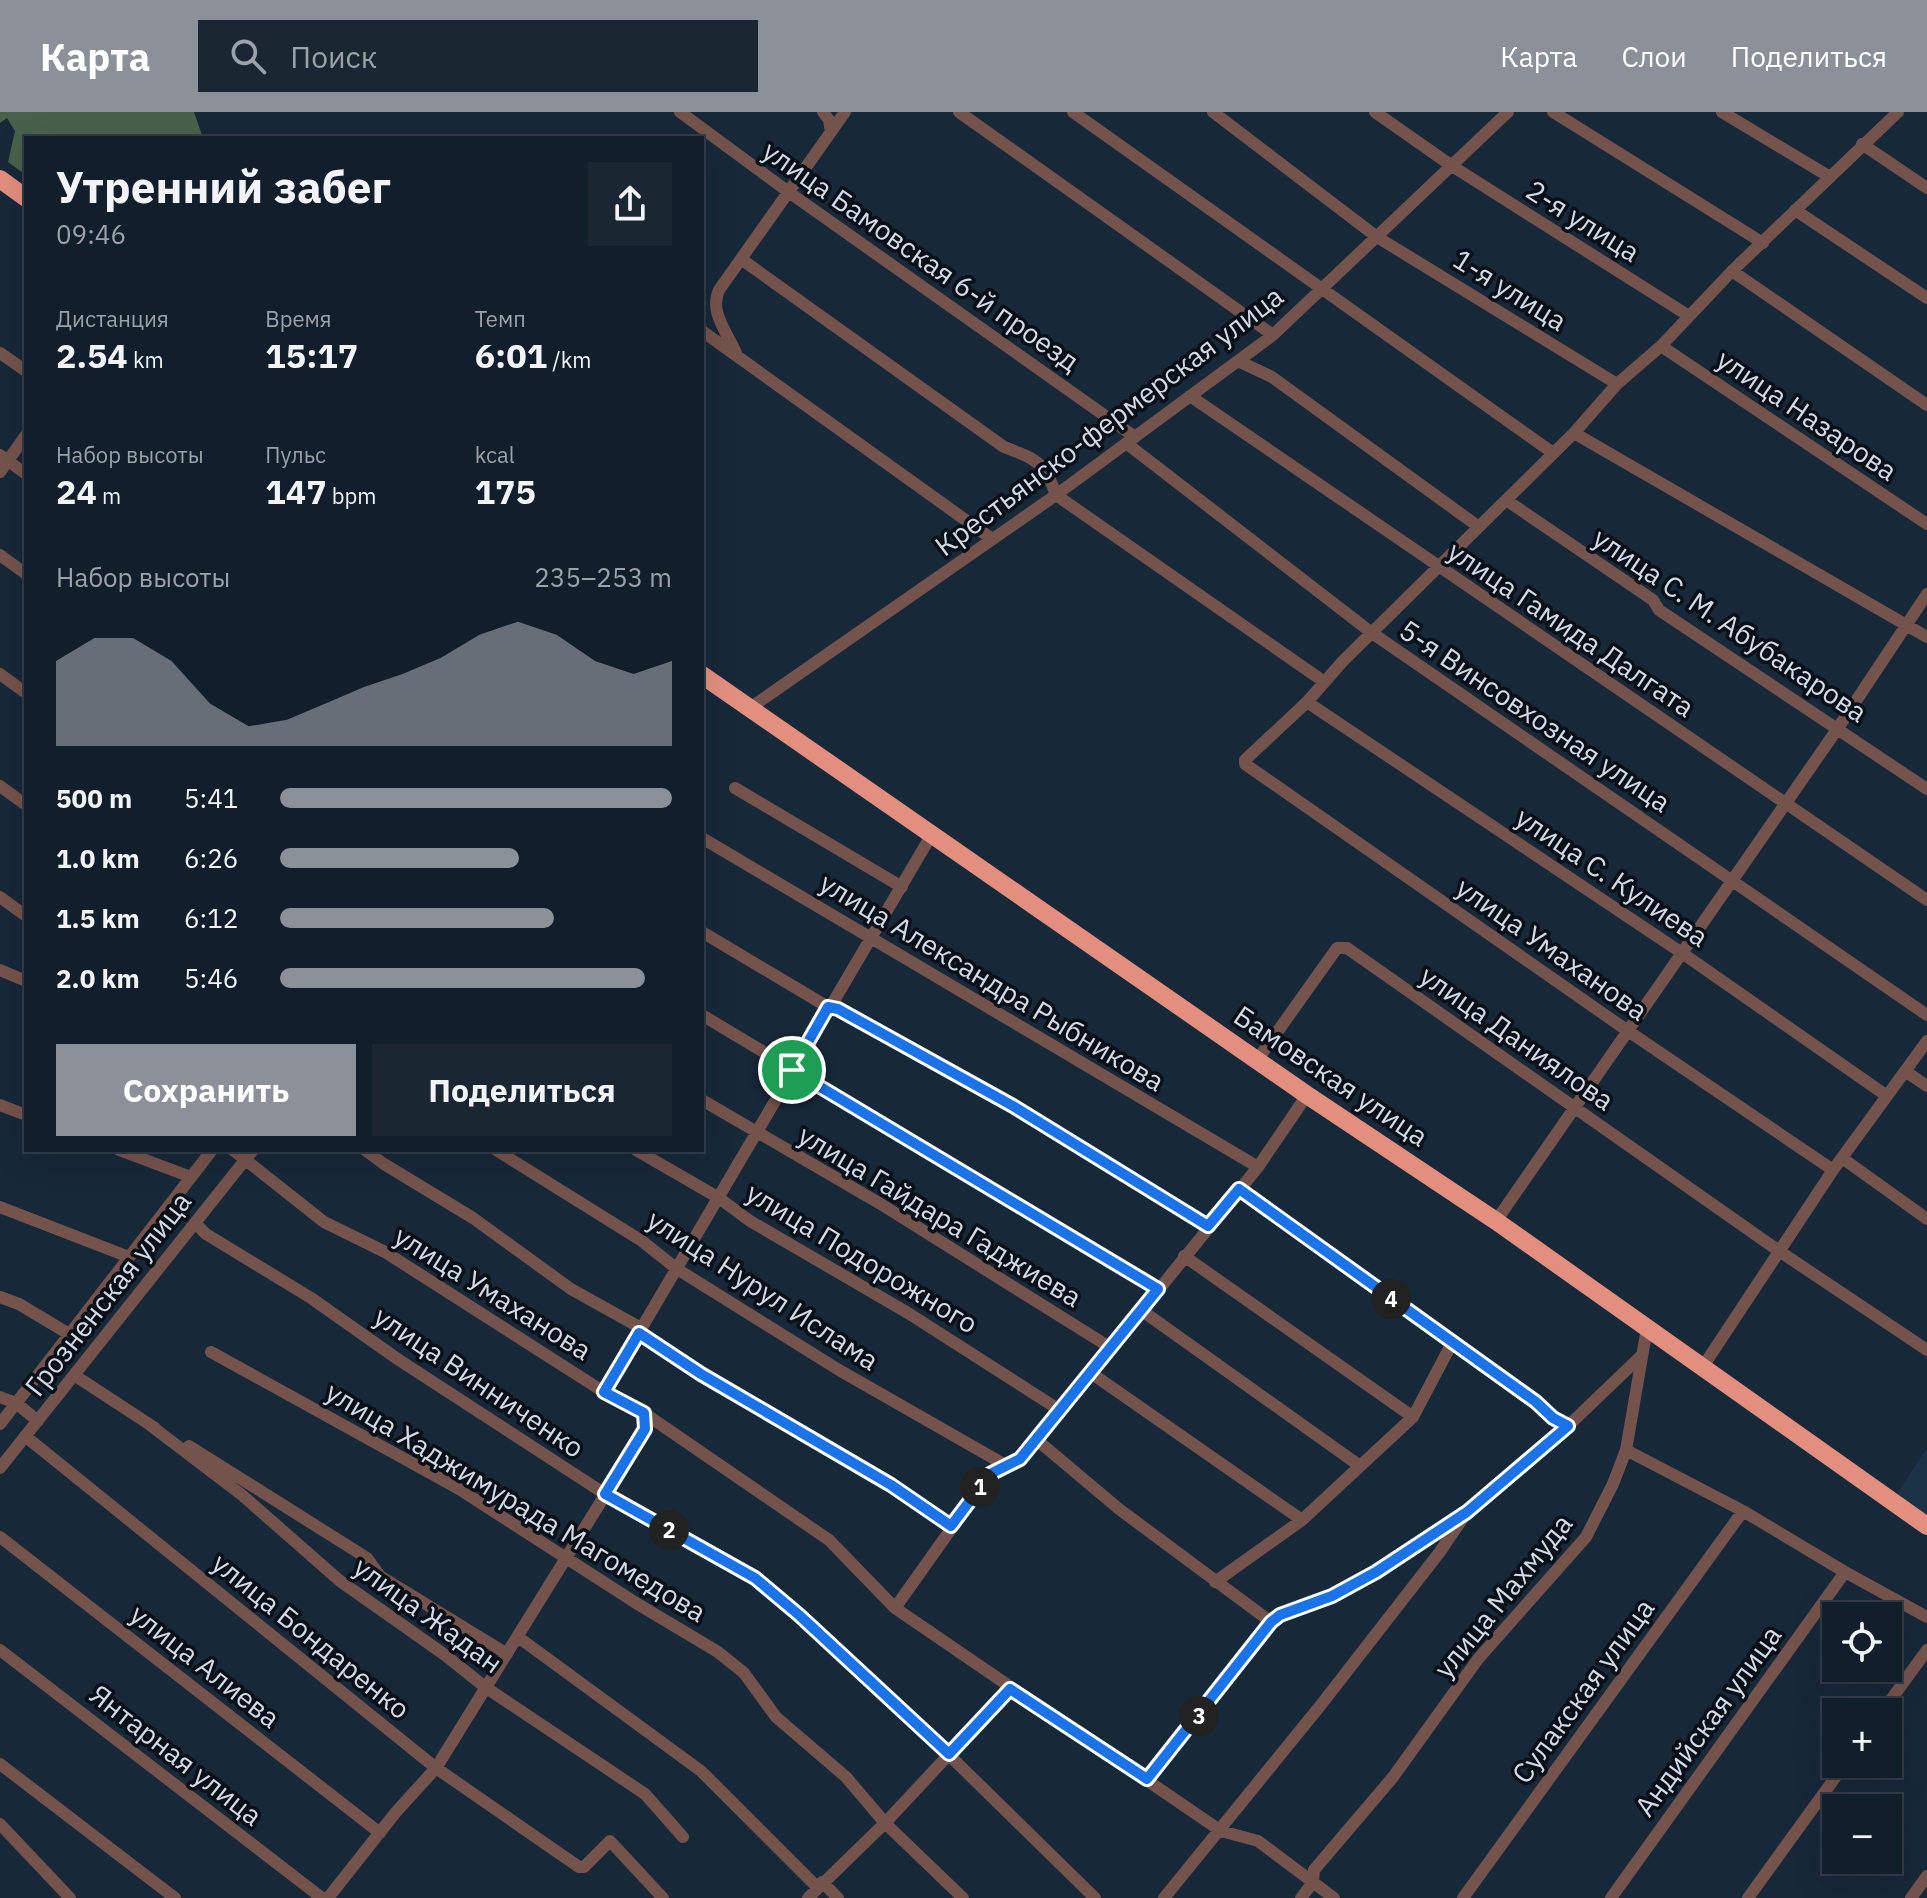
<!DOCTYPE html>
<html lang="ru">
<head>
<meta charset="utf-8">
<style>
  :root { --surface:#111e2b; --page:#1a2733; --text:#f1f3f6; --muted:#9ca2a9; --line:#303c47; --accent:#8c9099 }
  body { margin:0; font-family:"IBM Plex Sans",sans-serif; background:var(--page); color:var(--text); height:100vh; display:flex; flex-direction:column; font-size:30px; white-space:nowrap }
  * { box-sizing:border-box; margin:0 }
  p { font-size:26px; color:var(--muted) }
  .icon { flex:none; width:44px; height:44px; fill:none; stroke:currentColor; stroke-width:2; stroke-linecap:round; stroke-linejoin:round }
  .map { position:relative; flex:1; overflow:hidden }
  .drawer { position:absolute; left:24px; top:24px; width:680px; height:1016px; display:flex; flex-direction:column; background:var(--surface); border-radius:0px; box-shadow:0 8px 32px #0002,0 0 0 2px var(--line) }
  .drawer>* { flex:none }
  .fabs { position:absolute; left:1822px; top:1490px; display:grid; gap:16px }
  .fabs a { display:grid; place-items:center; width:80px; height:80px; border-radius:0px; background:var(--surface); box-shadow:0 8px 32px #0002,0 0 0 2px var(--line); font-size:40px }
  .pin { position:absolute; display:grid; place-items:center; width:68px; height:68px; color:#fff; margin:-34px; border:4px solid #fff; border-radius:50%; box-shadow:0 2px 8px #0007 }
  .km { position:absolute; width:40px; height:40px; margin:-20px; border-radius:50%; background:#222; color:#fff; font-size:22px; line-height:40px; text-align:center }
  .round { display:grid; place-items:center; flex:none; width:84px; height:84px; border-radius:0px; background:var(--page) }
  .head { display:flex; align-items:center; justify-content:space-between; height:136px; padding:0 32px }
  h1 { font-size:44px; font-weight:700; line-height:60px }
  .metrics { display:grid; grid-template-columns:repeat(3,1fr); gap:12px; height:136px; padding:8px 32px }
  .metrics div { display:grid; align-content:center }
  .metrics b { font-size:34px; font-weight:700 }
  .metrics small { font-size:22px; font-weight:400 }
  .metrics p { font-size:22px }
  .chart { height:224px; padding:16px 32px }
  .chart p { display:flex; justify-content:space-between }
  .chart svg { width:100%; height:144px; margin-top:8px; fill:var(--accent); opacity:.7 }
  .action { display:flex; gap:16px; margin-top:auto; padding:16px 32px }
  .action a { flex:1; height:92px; border-radius:0px; background:var(--accent); color:#fff; font-size:32px; font-weight:700; line-height:92px; text-align:center }
  .action a+a { background:var(--page); color:var(--text) }
  ul { padding:0 32px; list-style:none; font-size:26px }
  li { display:grid; grid-template-columns:128px 96px 1fr; align-items:center; height:60px }
  li i { height:20px; border-radius:10px; background:var(--accent) }
  header { display:flex; align-items:center; gap:48px; box-sizing:border-box; height:112px; padding:0 40px; background:var(--accent); color:#fff }
  header strong { font-size:38px }
  nav { display:flex; gap:44px; margin-inline-start:auto; font-size:28px }
  .search { width:560px; height:72px; background:var(--page); display:flex; align-items:center; gap:20px; box-sizing:border-box; padding:0 28px; border-radius:0px; color:var(--muted); font-size:30px }
  .map>svg:first-child { display:block }
  .built { fill:#1c3247 }
  .forest { fill:#48614d }
  .lines { fill:none; stroke-linecap:round; stroke-linejoin:round }
  .minor { stroke:#75534d; stroke-width:12 }
  .highway { stroke:#e28f80; stroke-width:18 }
  .route-casing { stroke:#fff; stroke-width:16 }
  .route { stroke:#1a73e8; stroke-width:10 }
  .labels { text-anchor:middle; stroke-width:7; stroke-linejoin:round; paint-order:stroke }
  .street-label { font-size:28px; fill:#d1dce7; stroke:#091018 }
</style>
</head>
<body>
<header>
<strong>Карта</strong>
<div class="search"><svg class="icon" aria-label="search" viewBox="0 0 24 24"><circle cx="10" cy="10" r="6"/><path d="M15 15l6 6"/></svg>Поиск</div>
<nav><a>Карта</a><a>Слои</a><a>Поделиться</a></nav>
</header>
<div class="map">
<svg width="1927" height="1786" viewBox="0 0 1927 1786">
  <rect width="100%" height="100%" fill="#172839"/>
  <path class="built" d="M1927,1336V1404L1896,1383Z"/>
  <path class="forest" d="M0,0H194L203,26H26V63L8,50L15,19L7,6L0,11Z"/>
  <g class="lines">
    <path class="minor" d="M680,0L790,81L1135,325
      M823,0L829,8L831,20
      M959,0L1273,223
      M1073,0L1553,341
      M1213,0L1377,125L1617,272
      M1375,0L1452,54L1689,204
      M1553,0L1763,131
      M1722,0L1830,65
      M1862,32L1927,76
      M1795,98L1927,186
      M741,147L1004,335C1036,347 1045,350 1056,383L1323,569
      M1732,159L1927,293
      M702,219L992,427
      M1661,234L1927,412
      M0,241L26,259
      M736,241C727,220 709,200 719,178L845,0
      M1238,249L1272,265L1479,415
      M1190,284L1927,788
      M1574,321L1927,525
      M1126,331L1372,521L1927,903
      M0,343L26,362
      M0,360L26,323
      M1506,388L1653,488L1659,498L1927,677
      M0,443L26,462
      M0,562L26,581
      M1307,590L1682,841L1887,984
      M750,596L1056,383L1273,223L1508,0
      M0,674L26,693
      M735,676L902,775
      M702,726L1258,1055
      M0,785L26,804
      M702,820L828,895L838,897L1013,994L1208,1114
      M0,858L26,869
      M702,903L1158,1177
      M1258,947L1337,836H1347L1779,1139L1927,1238
      M1905,959L1927,974
      M702,988L879,1091L1111,1236
      M0,993L26,1003
      M119,1038L191,1065
      M233,1038L324,1110L385,1140L604,1280L644,1301L829,1428L895,1496L1221,1719L1258,1729L1334,1786
      M365,1038L384,1052L473,1106L571,1177L641,1216
      M496,1038L642,1129L677,1157L839,1258L1007,1354
      M636,1038L719,1086L750,1109L908,1201L1061,1299
      M1842,1046L1927,1107
      M1833,1058L1628,919L1245,652V648L1307,590L1343,549L1574,321L1617,272L1661,234L1732,159L1898,0
      M1239,1077L1536,1290L1553,1306L1568,1314
      M0,1095L129,1145
      M1496,1109L1838,616L1927,482
      M195,1111L206,1122L311,1186L399,1248L605,1382L755,1466L900,1595L1095,1786
      M1184,1144L1413,1305
      M0,1185L19,1192L69,1222
      M1141,1198L1360,1354
      M639,1221L701,1262L891,1373L951,1414
      M211,1240L459,1377L636,1491L718,1540L744,1561L776,1605L846,1665L885,1711L963,1786
      M1702,1256L1833,1058L1927,929
      M1091,1261L1302,1408
      M74,1263L155,1316
      M604,1280L932,722
      M0,1285L16,1291L38,1309
      M0,1312L212,1038
      M150,1313L242,1383L340,1469L445,1543L485,1575L645,1682L683,1725
      M25,1324L436,1656L579,1755H584L610,1729L663,1786
      M1037,1328L1119,1397L1271,1510
      M189,1334L367,1446L380,1464L507,1542
      M1626,1338L1743,1399L1845,1460L1927,1505
      M0,1356L253,1038
      M0,1425L380,1721
      M1215,1470L1302,1408L1413,1305L1452,1231
      M895,1496L990,1362L1020,1347L1037,1328L1258,1055L1307,983
      M518,1525L701,1659L817,1775
      M0,1538L322,1786
      M1882,1600L1927,1538
      M0,1652L175,1786
      M1147,1667L1271,1510C1289,1497 1313,1493 1333,1483C1378,1462 1418,1432 1460,1405
      M0,1712L70,1786
      M822,1770L838,1786
      M328,1786L396,1700L436,1656L636,1333L645,1317L644,1301
      M808,1786L885,1711L1010,1577
      M1164,1786L1320,1594L1439,1441L1467,1400L1568,1314L1641,1244
      M1301,1786L1313,1770L1314,1758L1393,1665L1478,1547L1586,1425L1613,1372L1626,1338L1647,1216
      M1463,1786L1743,1399
      M1611,1786L1845,1460
      M1748,1786L1845,1652
      M1911,1786L1927,1764"/>
    <path class="highway" d="M0,67L26,86
      M702,563L1307,983L1496,1109L1927,1414"/>
  </g>
  <g class="lines">
    <g class="route-casing">
      <path id="route" d="M828,895L838,897L1013,994L1208,1114L1239,1077L1536,1290L1553,1306L1568,1314L1467,1400L1376,1460L1332,1484L1280,1503L1271,1510L1147,1667L1010,1577L949,1642L799,1503L755,1466L605,1382L645,1317L644,1301L604,1280L639,1221L701,1262L891,1373L951,1414L990,1362L1020,1347L1158,1177L792,958Z"/>
    </g>
    <use href="#route" class="route"/>
  </g>
  <g class="labels">
    <g class="street-label">
      <text transform="translate(1583 109) rotate(32)" y="10">2-я улица</text>
      <text transform="translate(921 144) rotate(35)" y="10">улица Бамовская 6-й проезд</text>
      <text transform="translate(1510 178) rotate(32)" y="10">1-я улица</text>
      <text transform="translate(1807 303) rotate(34)" y="10">улица Назарова</text>
      <text transform="translate(1109 309) rotate(-37)" y="10">Крестьянско-фермерская улица</text>
      <text transform="translate(1730 513) rotate(34)" y="10">улица С. М. Абубакарова</text>
      <text transform="translate(1571 517) rotate(34)" y="10">улица Гамида Далгата</text>
      <text transform="translate(1535 604) rotate(34)" y="10">5-я Винсовхозная улица</text>
      <text transform="translate(1612 765) rotate(34)" y="10">улица С. Кулиева</text>
      <text transform="translate(1552 837) rotate(35)" y="10">улица Умаханова</text>
      <text transform="translate(992 870) rotate(31)" y="10">улица Александра Рыбникова</text>
      <text transform="translate(1517 926) rotate(35)" y="10">улица Даниялова</text>
      <text transform="translate(1331 964) rotate(34)" y="10">Бамовская улица</text>
      <text transform="translate(940 1104) rotate(31)" y="10">улица Гайдара Гаджиева</text>
      <text transform="translate(862 1146) rotate(31)" y="10">улица Подорожного</text>
      <text transform="translate(763 1178) rotate(33)" y="10">улица Нурул Ислама</text>
      <text transform="translate(493 1181) rotate(32)" y="10">улица Умаханова</text>
      <text transform="translate(108 1182) rotate(-52)" y="10">Грозненская улица</text>
      <text transform="translate(479 1270) rotate(34)" y="10">улица Винниченко</text>
      <text transform="translate(516 1390) rotate(31)" y="10">улица Хаджимурада Магомедова</text>
      <text transform="translate(1503 1484) rotate(-51)" y="10">улица Махмуда</text>
      <text transform="translate(428 1503) rotate(36)" y="10">улица Жадан</text>
      <text transform="translate(311 1524) rotate(39)" y="10">улица Бондаренко</text>
      <text transform="translate(205 1554) rotate(38)" y="10">улица Алиева</text>
      <text transform="translate(1583 1579) rotate(-54)" y="10">Сулакская улица</text>
      <text transform="translate(1708 1609) rotate(-54)" y="10">Андийская улица</text>
      <text transform="translate(176 1643) rotate(38)" y="10">Янтарная улица</text>
    </g>
  </g>
</svg>
<div class="fabs">
<a><svg class="icon" aria-label="locate" viewBox="0 0 24 24"><circle cx="12" cy="12" r="6"/><path d="M12 2v4M12 18v4M2 12h4M18 12h4"/></svg></a>
<a>+</a>
<a>−</a>
</div>
<div class="pin" style="left:792px;top:958px;background:#1e9e55"><svg class="icon" aria-label="arrive" viewBox="0 0 24 24"><path d="M6 21V4h12l-3 4 3 4H6"/></svg></div>
<b class="km" style="left:980px;top:1375px">1</b>
<b class="km" style="left:669px;top:1418px">2</b>
<b class="km" style="left:1199px;top:1604px">3</b>
<b class="km" style="left:1391px;top:1187px">4</b>
<section class="drawer">
<div class="head"><div><h1>Утренний забег</h1><p>09:46</p></div><a class="round"><svg class="icon" aria-label="share" viewBox="0 0 24 24"><path d="M12 15V3M7 8l5-5 5 5M5 13v7h14v-7"/></svg></a></div>
<div class="metrics">
<div><p>Дистанция</p><b>2.54<small> km</small></b></div>
<div><p>Время</p><b>15:17</b></div>
<div><p>Темп</p><b>6:01<small> /km</small></b></div>
</div>
<div class="metrics">
<div><p>Набор высоты</p><b>24<small> m</small></b></div>
<div><p>Пульс</p><b>147<small> bpm</small></b></div>
<div><p>kcal</p><b>175</b></div>
</div>
<div class="chart"><p><span>Набор высоты</span>235–253 m</p>
<svg viewBox="0 0 160 44" preserveAspectRatio="none"><path d="M0 44V18L10 11L20 11L30 18L40 31L50 38L60 36L70 31L80 26L90 22L100 17L110 10L120 6L130 10L140 18L150 22L160 18V44z"/></svg>
</div>
<ul>
<li><b>500 m</b>5:41<i style="width:100%"></i></li>
<li><b>1.0 km</b>6:26<i style="width:61%"></i></li>
<li><b>1.5 km</b>6:12<i style="width:70%"></i></li>
<li><b>2.0 km</b>5:46<i style="width:93%"></i></li>
</ul>
<div class="action"><a>Сохранить</a><a>Поделиться</a></div>
</section>
</div>
</body>
</html>
